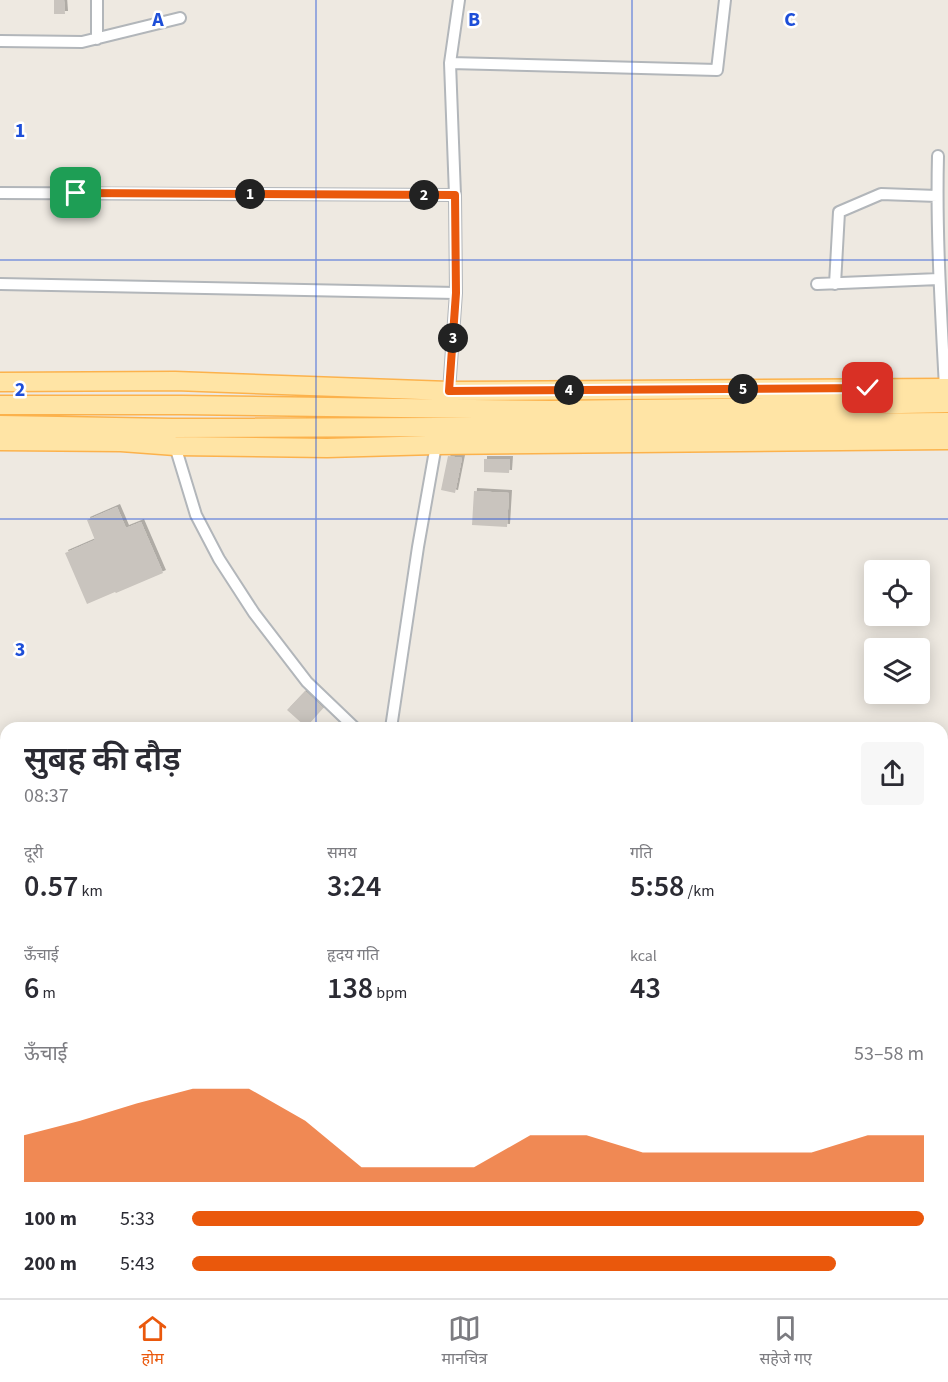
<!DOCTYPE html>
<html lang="hi">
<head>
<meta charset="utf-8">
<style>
  :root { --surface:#fff; --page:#f7f7f7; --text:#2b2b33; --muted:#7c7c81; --line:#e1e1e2; --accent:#ea580c }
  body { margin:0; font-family:"Source Sans 3","Noto Sans Devanagari",sans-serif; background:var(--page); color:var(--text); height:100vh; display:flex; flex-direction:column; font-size:22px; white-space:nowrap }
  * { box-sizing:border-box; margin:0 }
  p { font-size:20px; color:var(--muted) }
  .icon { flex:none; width:33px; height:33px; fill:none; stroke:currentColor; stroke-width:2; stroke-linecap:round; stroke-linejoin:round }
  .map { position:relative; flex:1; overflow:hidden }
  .side { position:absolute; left:0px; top:722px; width:948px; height:578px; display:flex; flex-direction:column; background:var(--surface); border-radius:18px 18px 0 0; box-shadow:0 3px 15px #0003 }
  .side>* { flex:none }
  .tools { position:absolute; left:864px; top:560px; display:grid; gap:12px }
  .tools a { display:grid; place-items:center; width:66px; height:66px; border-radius:6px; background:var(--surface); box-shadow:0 3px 15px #0003; font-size:30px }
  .pin { position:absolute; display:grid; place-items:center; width:51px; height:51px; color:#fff; margin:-26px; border-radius:12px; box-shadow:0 3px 9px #0006 }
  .km { position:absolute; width:30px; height:30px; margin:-15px; border-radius:50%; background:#222; color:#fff; font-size:16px; line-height:30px; text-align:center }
  .round { display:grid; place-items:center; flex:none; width:63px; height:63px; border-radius:6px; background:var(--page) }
  .summary { display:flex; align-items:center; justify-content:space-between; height:102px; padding:0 24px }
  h1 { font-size:33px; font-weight:600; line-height:45px }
  .metrics { display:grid; grid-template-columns:repeat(3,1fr); gap:9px; height:102px; padding:6px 24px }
  .metrics div { display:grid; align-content:center }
  .metrics b { font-size:30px; font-weight:600 }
  .metrics small { font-size:16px; font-weight:400 }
  .metrics p { font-size:16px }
  .chart { height:168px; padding:12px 24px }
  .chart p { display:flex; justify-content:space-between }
  .chart svg { width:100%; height:108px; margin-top:6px; fill:var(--accent); opacity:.7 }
  ul { padding:0 24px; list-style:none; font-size:20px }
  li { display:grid; grid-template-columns:96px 72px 1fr; align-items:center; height:45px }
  li i { height:15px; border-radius:8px; background:var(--accent) }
  .tabs { display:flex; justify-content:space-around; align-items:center; height:84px; border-top:2px solid var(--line); background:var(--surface); font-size:16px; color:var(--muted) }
  .tabs a { display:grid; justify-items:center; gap:3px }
  .tabs .active { color:var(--accent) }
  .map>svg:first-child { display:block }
  .building { fill:#c9c4be; filter:url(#shadow) }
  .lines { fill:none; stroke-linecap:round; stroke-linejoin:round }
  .minor-casing { stroke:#b2b6ba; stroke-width:14 }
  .primary-casing { stroke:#fcb24c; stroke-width:21 }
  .minor { stroke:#fff; stroke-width:10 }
  .primary { stroke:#ffe4a5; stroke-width:18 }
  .route-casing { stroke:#fff; stroke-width:12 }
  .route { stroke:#ea580c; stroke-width:8 }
  .grid { fill:none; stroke:#1d4ed8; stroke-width:1.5; stroke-opacity:0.55 }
  .grid-label { font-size:20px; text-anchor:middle; font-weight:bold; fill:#1d4ed8; stroke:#fff; stroke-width:5; stroke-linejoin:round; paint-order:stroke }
</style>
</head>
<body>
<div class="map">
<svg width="948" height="1298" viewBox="0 0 948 1298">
  <defs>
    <filter id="shadow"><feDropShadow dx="3" dy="-3" stdDeviation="0" flood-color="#0004"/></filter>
  </defs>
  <rect width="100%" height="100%" fill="#eee9e1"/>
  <path class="building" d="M54,0H64L65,14H54Z
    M448,456L462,458L455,493L441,490Z
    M484,459H510L509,473L484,472Z
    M474,491L509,493L507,527L472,525Z
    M117,507L126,528L141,522L163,573L116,593L115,592L87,604L65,553L95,540L87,520Z
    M305,691L323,708L306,727L287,710Z"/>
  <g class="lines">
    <g class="minor-casing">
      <path id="minor" d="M97,39V0
        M0,41L82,42L180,18
        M450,63L717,70L725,0
        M938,156C936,233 941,310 945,388
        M0,193L455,195
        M0,284L456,293
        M817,284L939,279
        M835,284L839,212L881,194L937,196
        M449,391L456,293L455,195L450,63L459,0
        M175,446L196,515L219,559L254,613L307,682L355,728
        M391,728L418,547L436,445
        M942,786L948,781
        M942,854L948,860
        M942,956L948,954
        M0,1011L6,1012
        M0,1244L6,1246
        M184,1293L187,1298
        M336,1293L341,1298
        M513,1293L517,1298
        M13,1298L14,1293
        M78,1298L79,1293
        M149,1298L150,1293
        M274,1298L277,1293
        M418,1298L424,1293"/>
    </g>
    <g class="primary-casing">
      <path id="primary" d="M0,382L175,381L449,391L948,388
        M0,405H182L550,410L722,408L948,403
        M0,425L172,428L441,427L948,422
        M0,441L121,442L175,446L327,448L436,445L948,440"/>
    </g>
    <use href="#minor" class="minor"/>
    <use href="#primary" class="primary"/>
  </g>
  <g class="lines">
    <g class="route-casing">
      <path id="route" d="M76,193L455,195L456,293L449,391L868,388"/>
    </g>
    <use href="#route" class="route"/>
  </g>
  <path class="grid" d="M316,0V728M632,0V728M0,260H948M0,519H948M0,779H6M942,779H948M0,1038H6M942,1038H948M316,1293V1298M632,1293V1298"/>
  <g class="grid-label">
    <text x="158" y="26">A</text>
    <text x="474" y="26">B</text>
    <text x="790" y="26">C</text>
    <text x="20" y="137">1</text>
    <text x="20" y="396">2</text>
    <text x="20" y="656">3</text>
  </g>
</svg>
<div class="tools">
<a><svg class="icon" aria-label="locate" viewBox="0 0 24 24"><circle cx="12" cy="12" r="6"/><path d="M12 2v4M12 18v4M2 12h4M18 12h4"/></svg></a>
<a><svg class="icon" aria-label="layers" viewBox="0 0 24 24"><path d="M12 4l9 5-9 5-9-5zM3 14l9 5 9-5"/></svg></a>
</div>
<div class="pin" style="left:76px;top:193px;background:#1e9e55"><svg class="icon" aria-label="arrive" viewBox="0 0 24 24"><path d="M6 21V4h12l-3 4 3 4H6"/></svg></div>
<div class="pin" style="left:868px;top:388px;background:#d93025"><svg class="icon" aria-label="check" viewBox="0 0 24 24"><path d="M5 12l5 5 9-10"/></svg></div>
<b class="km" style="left:250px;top:194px">1</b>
<b class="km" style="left:424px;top:195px">2</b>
<b class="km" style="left:453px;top:338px">3</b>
<b class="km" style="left:569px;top:390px">4</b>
<b class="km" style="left:743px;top:389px">5</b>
<section class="side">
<div class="summary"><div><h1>सुबह की दौड़</h1><p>08:37</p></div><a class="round"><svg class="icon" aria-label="share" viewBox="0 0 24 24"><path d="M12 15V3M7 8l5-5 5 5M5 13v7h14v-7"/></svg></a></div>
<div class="metrics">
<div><p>दूरी</p><b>0.57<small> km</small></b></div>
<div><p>समय</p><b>3:24</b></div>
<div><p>गति</p><b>5:58<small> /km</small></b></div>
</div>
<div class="metrics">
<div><p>ऊँचाई</p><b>6<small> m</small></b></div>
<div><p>हृदय गति</p><b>138<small> bpm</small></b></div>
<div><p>kcal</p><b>43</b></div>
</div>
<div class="chart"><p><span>ऊँचाई</span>53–58 m</p>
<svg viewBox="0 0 160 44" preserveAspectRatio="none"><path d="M0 44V25L10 19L20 12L30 6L40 6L50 19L60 38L70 38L80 38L90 25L100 25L110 32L120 32L130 32L140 32L150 25L160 25V44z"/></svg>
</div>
<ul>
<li><b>100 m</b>5:33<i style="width:100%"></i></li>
<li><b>200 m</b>5:43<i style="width:88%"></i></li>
</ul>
</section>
</div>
<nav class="tabs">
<a class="active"><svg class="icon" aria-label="home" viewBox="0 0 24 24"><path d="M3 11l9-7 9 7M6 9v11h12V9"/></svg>होम</a>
<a><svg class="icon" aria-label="map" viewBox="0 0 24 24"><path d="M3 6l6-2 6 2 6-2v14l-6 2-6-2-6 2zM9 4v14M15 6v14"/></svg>मानचित्र</a>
<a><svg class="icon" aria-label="saved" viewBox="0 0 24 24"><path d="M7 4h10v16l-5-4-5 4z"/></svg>सहेजे गए</a>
</nav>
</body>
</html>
